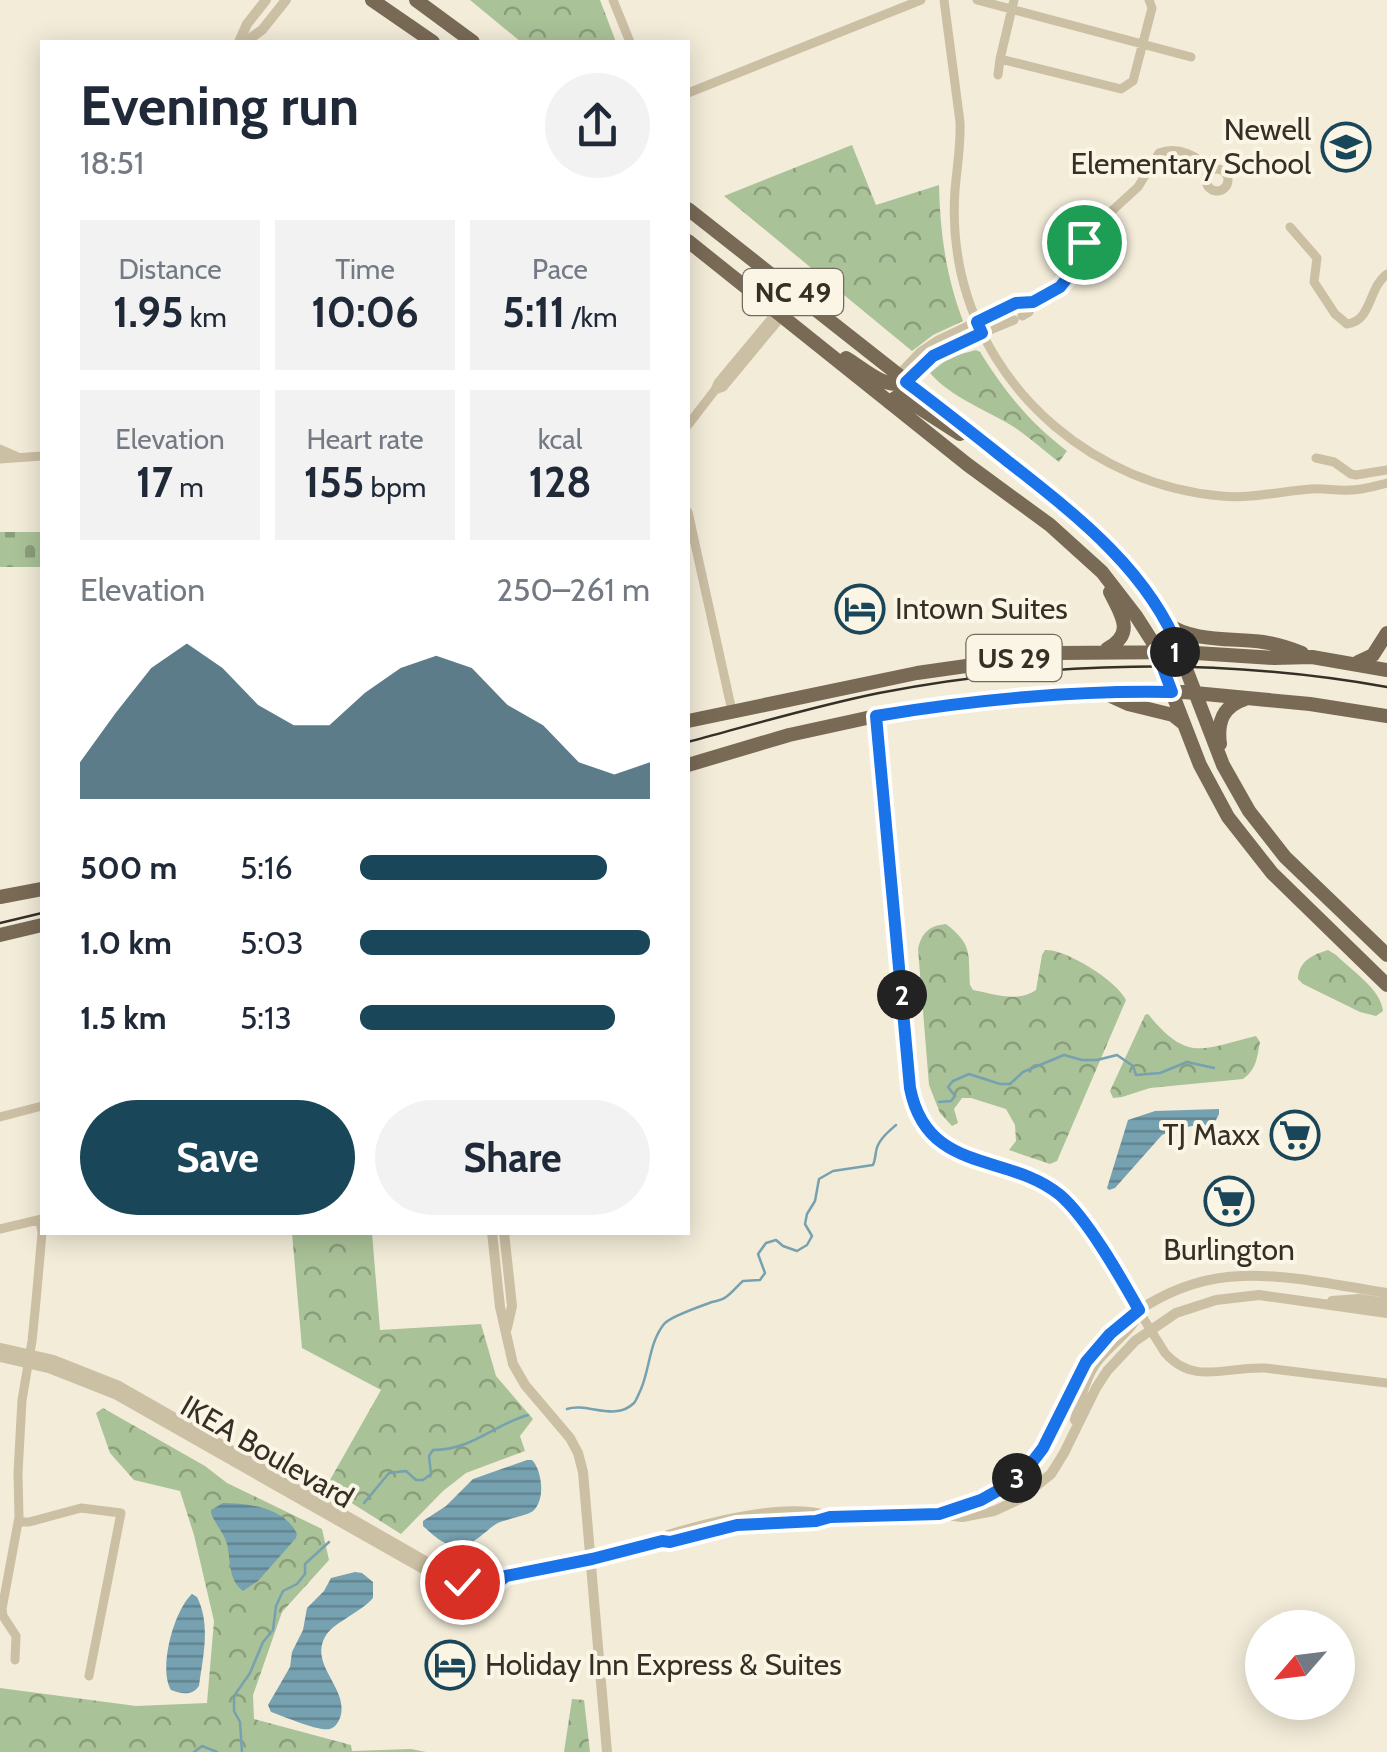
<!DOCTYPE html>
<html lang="en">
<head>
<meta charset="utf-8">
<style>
  :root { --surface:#fff; --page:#f2f2f3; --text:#1f2937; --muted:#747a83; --accent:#1a4659 }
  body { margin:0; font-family:Cabin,sans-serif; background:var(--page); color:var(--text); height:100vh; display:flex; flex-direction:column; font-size:38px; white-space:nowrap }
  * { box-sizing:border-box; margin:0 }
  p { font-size:32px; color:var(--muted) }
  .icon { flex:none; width:55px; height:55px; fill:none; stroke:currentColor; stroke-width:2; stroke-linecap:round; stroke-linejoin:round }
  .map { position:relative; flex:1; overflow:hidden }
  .panel { position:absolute; left:40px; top:40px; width:650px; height:1195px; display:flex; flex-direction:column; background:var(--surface); border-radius:0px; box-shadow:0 5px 25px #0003 }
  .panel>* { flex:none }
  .needle { width:65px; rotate:242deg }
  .buttons { position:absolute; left:1245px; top:1610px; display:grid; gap:20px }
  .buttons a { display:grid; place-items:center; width:110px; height:110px; border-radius:50%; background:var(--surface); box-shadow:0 5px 25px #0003; font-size:50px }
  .pin { position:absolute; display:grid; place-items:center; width:85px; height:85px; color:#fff; margin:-42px; border:5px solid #fff; border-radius:50%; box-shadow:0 2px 10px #0007 }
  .km { position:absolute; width:50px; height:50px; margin:-25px; border-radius:50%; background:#222; color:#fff; font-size:28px; line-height:50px; text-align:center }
  .round { display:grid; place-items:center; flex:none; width:105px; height:105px; border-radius:52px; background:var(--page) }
  .head { display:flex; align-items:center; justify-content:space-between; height:170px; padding:0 40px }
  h1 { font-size:55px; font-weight:800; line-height:75px }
  .figures { display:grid; grid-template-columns:repeat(3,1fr); gap:15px; height:170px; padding:10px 40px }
  .figures div { display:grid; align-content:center; border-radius:0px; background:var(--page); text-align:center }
  .figures b { font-size:42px; font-weight:800 }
  .figures small { font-size:28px; font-weight:400 }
  .figures p { font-size:28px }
  .chart { height:280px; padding:20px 40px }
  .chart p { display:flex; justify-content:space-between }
  .chart svg { width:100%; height:180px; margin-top:10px; fill:var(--accent); opacity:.7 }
  .primary-button { display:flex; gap:20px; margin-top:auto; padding:20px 40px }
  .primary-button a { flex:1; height:115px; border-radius:60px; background:var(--accent); color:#fff; font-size:40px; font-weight:800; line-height:115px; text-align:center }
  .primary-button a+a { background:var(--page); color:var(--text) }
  ul { padding:0 40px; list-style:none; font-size:32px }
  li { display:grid; grid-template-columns:160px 120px 1fr; align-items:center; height:75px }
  li i { height:25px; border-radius:12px; background:var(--accent) }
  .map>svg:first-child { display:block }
  .forest { fill:url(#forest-crowns) }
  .cemetery { fill:url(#cemetery-stones) }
  .water { fill:url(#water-rules) }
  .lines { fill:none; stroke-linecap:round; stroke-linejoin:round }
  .stream { stroke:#76a1b1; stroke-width:2.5 }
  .minor { stroke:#cbbfa4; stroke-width:9 }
  .tertiary { stroke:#cbbfa4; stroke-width:10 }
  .primary { stroke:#796a56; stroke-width:14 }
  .tram { stroke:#362f26; stroke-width:2.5 }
  .route-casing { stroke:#fff; stroke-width:20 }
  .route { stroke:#1a73e8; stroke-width:12 }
  .labels { text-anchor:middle; stroke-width:8; stroke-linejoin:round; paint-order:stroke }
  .shield { fill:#faf5e5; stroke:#716a5f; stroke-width:2.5 }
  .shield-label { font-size:28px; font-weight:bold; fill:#362f26 }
  .poi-label { font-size:30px; fill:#362f26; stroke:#faf5e5; text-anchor:end }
  .street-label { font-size:30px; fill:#362f26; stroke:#faf5e5 }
</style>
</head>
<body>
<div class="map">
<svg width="1387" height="1752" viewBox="0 0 1387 1752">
  <defs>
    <pattern id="forest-crowns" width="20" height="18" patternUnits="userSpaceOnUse" patternTransform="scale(2.5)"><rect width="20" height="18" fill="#aac298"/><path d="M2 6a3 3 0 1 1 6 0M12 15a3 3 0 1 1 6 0" fill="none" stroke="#8b9e7c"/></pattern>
    <pattern id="cemetery-stones" width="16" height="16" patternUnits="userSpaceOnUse" patternTransform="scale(2.5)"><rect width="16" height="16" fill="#aac298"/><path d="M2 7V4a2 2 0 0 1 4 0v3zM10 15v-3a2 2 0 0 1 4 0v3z" fill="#8b9e7c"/></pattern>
    <pattern id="water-rules" width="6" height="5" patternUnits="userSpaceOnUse" patternTransform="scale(2.5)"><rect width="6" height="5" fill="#76a1b1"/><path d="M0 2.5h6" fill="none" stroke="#628490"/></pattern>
  </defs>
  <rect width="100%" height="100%" fill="#f3ecd9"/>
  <path class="forest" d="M470,0H600L616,42H521Z
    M852,145L876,205L939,185C940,233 946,276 963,321L933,335L912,351L724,196Z
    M976,350L980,352C1004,391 1030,423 1067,451L1059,462C1043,450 1026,434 1009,424C982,408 951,397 930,373L950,357Z
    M946,924C973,945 968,953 970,985L973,990C994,994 1018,1003 1036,990L1042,955L1045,950C1066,949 1116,980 1126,1000L1057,1161L1050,1164L1009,1150L1016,1141L1015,1125L1006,1109L971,1098H962L954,1109L958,1123L952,1126L940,1113L929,1085L918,949C922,932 929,926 946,924Z
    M1328,950L1336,955C1351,970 1381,989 1383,1011L1376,1016L1360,1012L1303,984L1298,979C1299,961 1312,955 1328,950Z
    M1148,1014C1188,1063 1202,1049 1256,1036L1260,1042C1257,1057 1257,1069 1243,1079L1150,1088L1122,1097L1113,1098L1110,1091L1145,1015Z
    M292,1233H372L380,1330L481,1324L496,1376L533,1419L520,1436L525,1451L466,1473L443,1491L401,1534L326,1487L381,1390L302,1348Z
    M103,1408L205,1466L227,1483L322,1529L329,1560L282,1612L253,1695L254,1719L351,1745L352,1751L411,1749L426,1752H0V1688L136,1706L207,1703L214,1621L194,1535L180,1491L134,1480L110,1453L96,1413Z
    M572,1699L584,1700L590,1752H564Z"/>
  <path class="cemetery" d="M0,532H42V567H0Z"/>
  <path class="water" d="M1219,1109V1114L1212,1128L1209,1129L1203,1124L1176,1129L1162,1135L1115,1188L1109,1190L1107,1188L1128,1120L1155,1111Z
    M527,1460H532C542,1470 546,1500 533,1511C526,1516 506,1519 496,1524C484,1532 471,1548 456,1546C444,1546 431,1533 423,1526V1521L446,1506L473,1479Z
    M223,1503C249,1503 285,1508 297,1534L296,1538L258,1581L243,1591C228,1580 231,1561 227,1544C224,1533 215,1524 211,1513V1510Z
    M355,1572L362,1573L373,1582V1598C360,1613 332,1623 325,1637C309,1666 350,1689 340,1718C338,1722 336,1727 330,1729C319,1732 283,1716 271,1712L268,1705L290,1667L292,1652L303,1630L307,1608L324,1591L331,1578Z
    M192,1594L197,1597C211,1625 203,1656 199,1686C192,1696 181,1694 171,1690C158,1669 174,1610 192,1594Z"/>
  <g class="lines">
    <path class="stream" d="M939,1102L951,1101L955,1096L948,1087L953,1081L969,1074L1000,1084H1010L1023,1072L1064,1055L1082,1060H1097L1117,1055L1133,1066L1136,1075L1160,1073L1187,1062L1214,1068
      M567,1409C587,1402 615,1422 634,1403C636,1401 640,1391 641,1389C650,1368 649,1343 664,1324C669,1317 701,1306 712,1302C718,1300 721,1301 726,1297C732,1293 737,1286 743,1281L760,1280L765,1273L758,1254L766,1243L776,1240L783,1246L797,1251L807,1245L812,1236L805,1224L807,1214L815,1201L819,1179L833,1171L873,1165C875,1161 875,1157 876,1152C877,1141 888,1132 896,1125
      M364,1503L389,1473L406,1471L416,1480H423L431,1474L429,1456L433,1450C472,1450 493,1425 528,1415
      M194,1752L202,1746L217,1752
      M242,1752L240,1722L234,1711V1696L250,1673L263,1642L273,1630L276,1606L283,1591L297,1584L305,1574V1564L329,1542"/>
    <path class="minor" d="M613,0L630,42
      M944,0L960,122C961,145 957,167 955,190C953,218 955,246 961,273C989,396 1097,485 1221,496C1252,499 1281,491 1312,489C1324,488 1337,491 1350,490C1362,490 1375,486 1387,483
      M977,0L1191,57
      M1000,59L1121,89L1133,81L1152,8L1149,0
      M998,75L1000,59L1014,0
      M688,93L921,0
      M1206 180a11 11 0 1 1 22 0a11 11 0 1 1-22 0Z
      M1290,227L1317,258L1314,282L1335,314L1347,324C1372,321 1368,288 1387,274
      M777,312L718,383L715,390L723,387L782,316
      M1022,316L1029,312L1033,302
      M898,375L920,352L938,340L1016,303L1033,302L1059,287L1067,277L1093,228L1138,187L1159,153C1178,146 1198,155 1210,171
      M906,382L926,361L944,349L1014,320
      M688,425L715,390
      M0,449L16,456
      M1316,458L1334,462L1351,474L1356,475L1387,470
      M0,459L42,456
      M688,512L732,711
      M876,716L910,1088C916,1122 942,1150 975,1161C997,1168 1021,1171 1042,1182C1059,1191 1071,1205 1082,1220L1165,1353C1194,1386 1227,1366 1265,1368L1387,1383
      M0,1117L42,1106
      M0,1229L42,1219
      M18,1522H29L81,1508L121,1513L89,1676
      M15,1660L16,1636L3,1616L2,1609L19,1517L18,1473L22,1400L32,1341L36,1301L42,1233L40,1220"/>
    <path class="tertiary" d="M239,42L247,24L266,0
      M245,42L262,30L286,0
      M492,1232L500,1307L513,1364L525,1385L570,1438L578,1453L583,1472L607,1752
      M504,1232L512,1306L507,1328
      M1332,1301L1359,1299L1387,1303
      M0,1348L53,1360L119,1386L429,1563L469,1574L507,1576L591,1559L662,1541L670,1543L748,1524L812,1521L830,1517L862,1516L939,1514L962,1517L994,1511L1020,1499L1051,1474L1064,1453L1096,1388L1107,1371L1135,1341L1176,1313L1216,1300L1259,1295L1387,1313
      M0,1357L49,1368L115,1394L425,1570C449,1580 484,1593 506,1577
      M1075,1420C1080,1402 1084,1382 1094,1366C1105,1348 1137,1328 1139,1310
      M939,1514C986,1497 1024,1486 1049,1438C1059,1417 1067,1395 1078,1375C1110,1318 1176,1278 1242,1276C1290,1274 1340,1286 1387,1293
      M662,1541L668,1535C711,1522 786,1502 829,1516"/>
    <path class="primary" d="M372,0L433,42
      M416,0L473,42
      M688,209L1037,484L1111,550L1148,595L1171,630L1223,765L1249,811L1285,857L1387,955
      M688,241L968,465L1050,525L1102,572L1136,616L1152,641L1200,765L1228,817L1272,873L1387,985
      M846,358C863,368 886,391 906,382
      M889,402L897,397L904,398L960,434
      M1168,624C1190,642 1235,638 1263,642C1277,644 1289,648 1302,653
      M1107,649C1136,633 1121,615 1110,592
      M1358,662L1373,655L1387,633
      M1106,694L1128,704L1173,715L1183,723
      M688,721L917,673L1058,653L1180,652L1274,658L1312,657L1387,670
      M1220,744C1217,722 1223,706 1245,699
      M688,765L789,735L876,716L971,703L1084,694L1184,692L1310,704L1387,716
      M0,897L42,889
      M0,935L42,925"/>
    <path class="tram" d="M688,742C751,725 815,706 879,693C1045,661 1220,657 1387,687
      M0,923L42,913"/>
  </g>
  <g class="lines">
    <g class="route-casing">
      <path id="route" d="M462,1582L496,1584L506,1576L592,1559L662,1541L670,1542L737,1525L816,1521L830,1517L939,1514L981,1500L1008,1485L1027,1469L1043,1448L1086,1362L1110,1334L1139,1310C1121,1278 1087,1218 1060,1195C1008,1152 927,1175 910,1088L876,716C970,700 1077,690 1172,692L1157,652H1180C1149,571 1076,515 1010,463C976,436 941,408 906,382L933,356L982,333L977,322L1016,303L1033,302L1060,287L1068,277L1084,242"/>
    </g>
    <use href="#route" class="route"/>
  </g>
  <defs>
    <g id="school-ring" transform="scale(2.5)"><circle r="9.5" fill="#faf5e5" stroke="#1a4659" stroke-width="1.5"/><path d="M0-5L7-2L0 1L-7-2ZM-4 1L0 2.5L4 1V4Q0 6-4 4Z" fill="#1a4659"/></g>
    <g id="hotel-ring" transform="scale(2.5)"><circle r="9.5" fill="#faf5e5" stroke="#1a4659" stroke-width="1.5"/><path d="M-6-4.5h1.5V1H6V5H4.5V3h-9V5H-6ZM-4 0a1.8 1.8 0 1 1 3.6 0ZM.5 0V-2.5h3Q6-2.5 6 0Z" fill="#1a4659"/></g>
    <g id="supermarket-ring" transform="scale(2.5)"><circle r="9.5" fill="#faf5e5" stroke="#1a4659" stroke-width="1.5"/><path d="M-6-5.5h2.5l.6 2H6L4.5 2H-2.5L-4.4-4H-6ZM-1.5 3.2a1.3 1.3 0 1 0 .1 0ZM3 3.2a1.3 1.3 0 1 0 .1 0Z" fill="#1a4659"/></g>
  </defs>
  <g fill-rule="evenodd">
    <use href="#school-ring" x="1346" y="147"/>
    <use href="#hotel-ring" x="860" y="609"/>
    <use href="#supermarket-ring" x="1295" y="1135"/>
    <use href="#supermarket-ring" x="1229" y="1201"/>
    <use href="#hotel-ring" x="450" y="1665"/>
  </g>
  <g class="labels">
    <g class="shield">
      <rect x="743" y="269" width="100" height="46" rx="8"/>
      <rect x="966.5" y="635" width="95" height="46" rx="8"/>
    </g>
    <g class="shield-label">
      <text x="793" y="302">NC 49</text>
      <text x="1014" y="668">US 29</text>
    </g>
    <g class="poi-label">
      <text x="1311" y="140">Newell<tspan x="1311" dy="34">Elementary School</tspan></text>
      <text x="895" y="619" text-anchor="start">Intown Suites</text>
      <text x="1260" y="1145">TJ Maxx</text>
      <text x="1229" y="1260" text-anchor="middle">Burlington</text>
      <text x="485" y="1675" text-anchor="start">Holiday Inn Express &amp; Suites</text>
    </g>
    <g class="street-label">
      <text transform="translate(267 1452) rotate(30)" y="10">IKEA Boulevard</text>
    </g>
  </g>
</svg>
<div class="buttons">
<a><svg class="needle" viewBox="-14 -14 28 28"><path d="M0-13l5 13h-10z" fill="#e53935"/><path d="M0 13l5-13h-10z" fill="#747a83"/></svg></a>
</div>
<div class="pin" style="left:1084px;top:242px;background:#1e9e55"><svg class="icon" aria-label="arrive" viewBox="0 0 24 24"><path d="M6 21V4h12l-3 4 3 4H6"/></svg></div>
<div class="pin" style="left:462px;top:1582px;background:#d93025"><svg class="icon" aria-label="check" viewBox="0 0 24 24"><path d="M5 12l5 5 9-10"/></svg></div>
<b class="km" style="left:1175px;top:652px">1</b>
<b class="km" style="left:902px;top:995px">2</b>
<b class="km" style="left:1017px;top:1478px">3</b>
<section class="panel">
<div class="head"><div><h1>Evening run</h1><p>18:51</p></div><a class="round"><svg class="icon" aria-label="share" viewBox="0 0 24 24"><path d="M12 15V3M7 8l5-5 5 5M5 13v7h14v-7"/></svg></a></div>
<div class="figures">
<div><p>Distance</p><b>1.95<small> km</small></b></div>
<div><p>Time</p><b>10:06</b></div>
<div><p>Pace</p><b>5:11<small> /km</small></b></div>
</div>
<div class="figures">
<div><p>Elevation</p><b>17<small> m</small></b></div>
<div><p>Heart rate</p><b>155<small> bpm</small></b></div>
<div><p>kcal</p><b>128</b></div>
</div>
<div class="chart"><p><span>Elevation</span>250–261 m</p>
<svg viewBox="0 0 160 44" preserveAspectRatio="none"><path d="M0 44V35L10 23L20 12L30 6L40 12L50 21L60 26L70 26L80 18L90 12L100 9L110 12L120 21L130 26L140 35L150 38L160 35V44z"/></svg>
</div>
<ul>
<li><b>500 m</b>5:16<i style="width:85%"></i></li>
<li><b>1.0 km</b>5:03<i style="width:100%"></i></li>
<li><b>1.5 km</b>5:13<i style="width:88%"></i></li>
</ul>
<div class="primary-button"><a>Save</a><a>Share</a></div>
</section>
</div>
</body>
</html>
